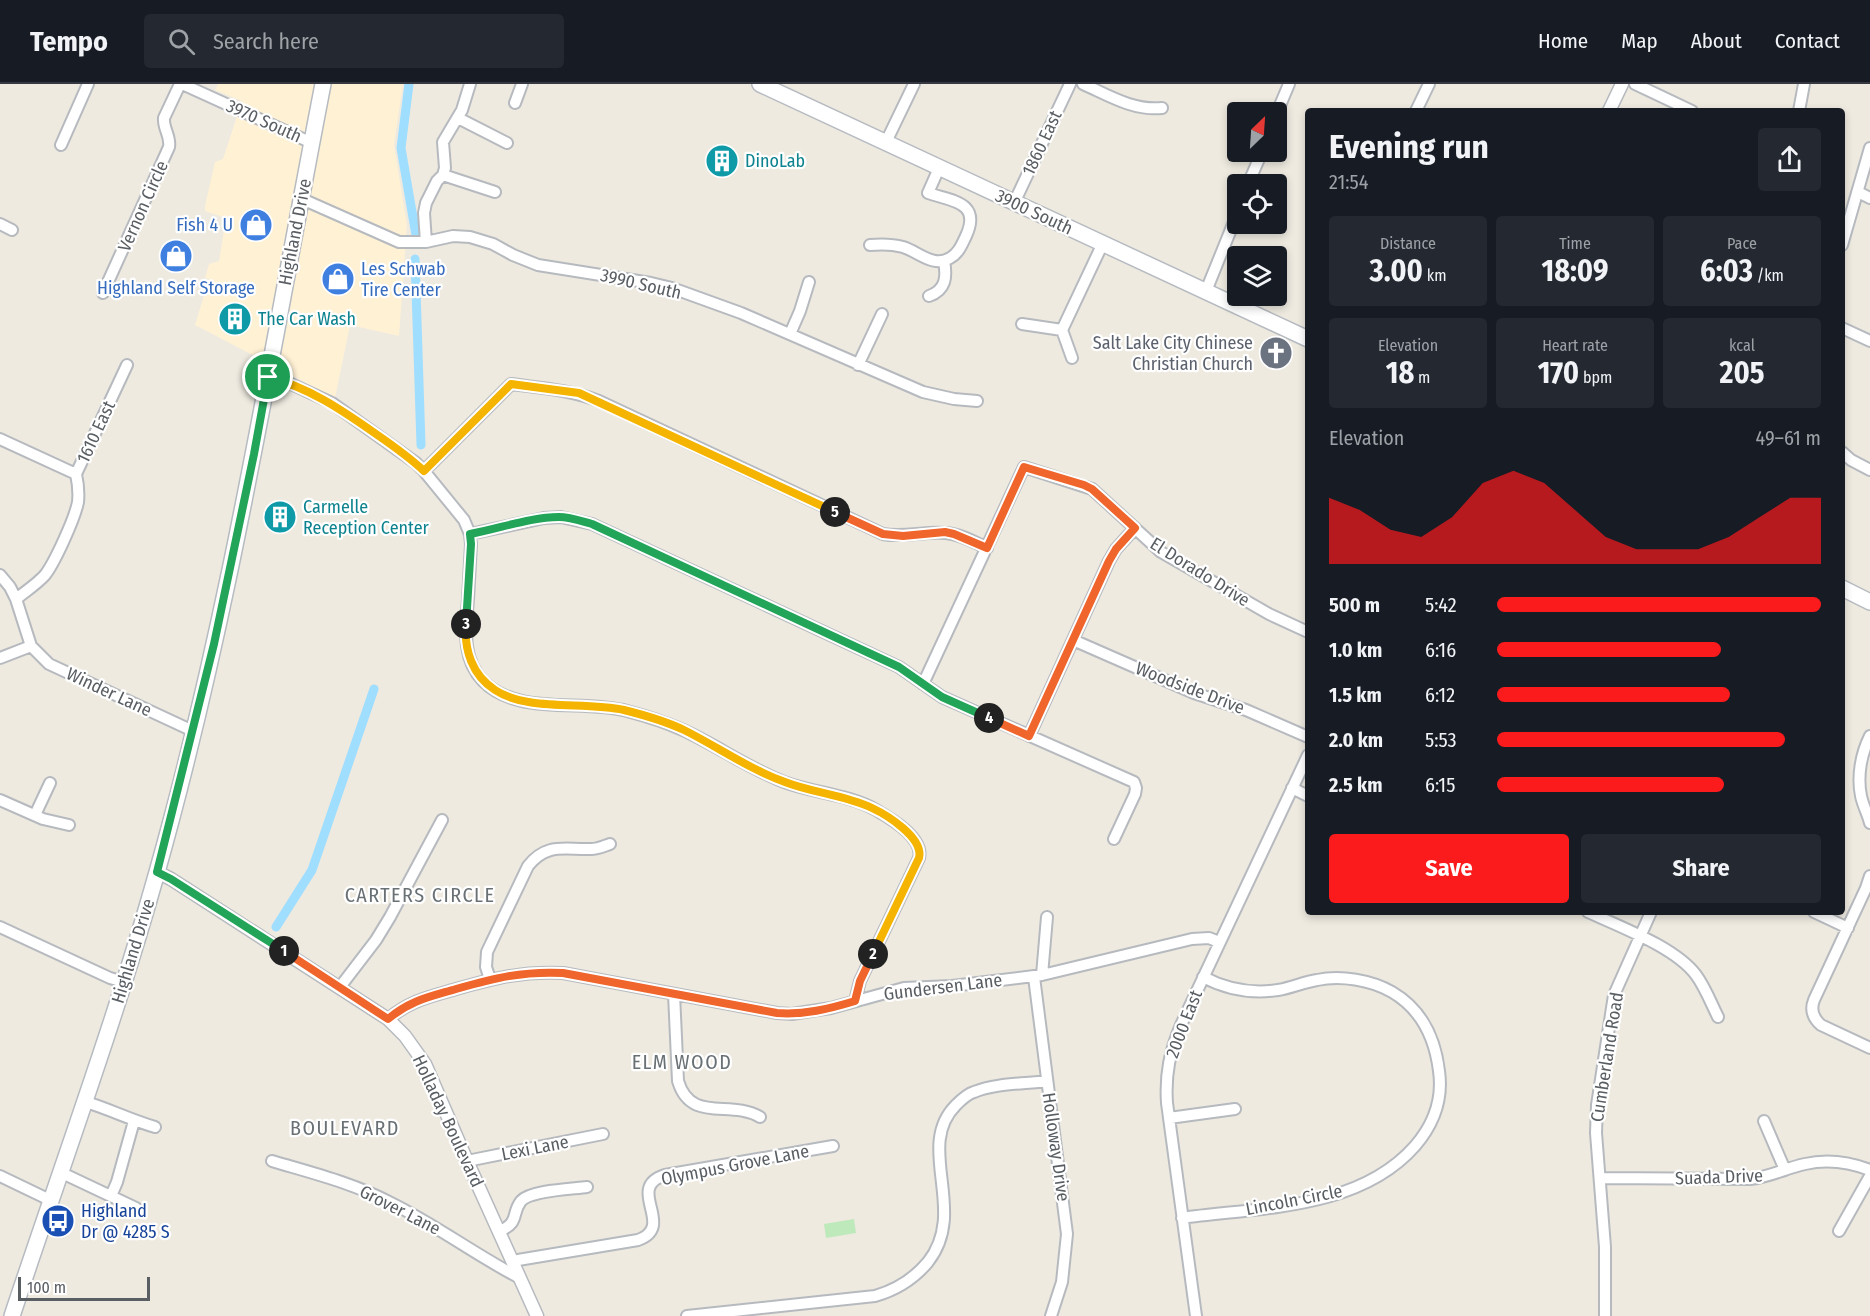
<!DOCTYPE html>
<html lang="en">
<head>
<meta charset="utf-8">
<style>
  :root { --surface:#171b24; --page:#242831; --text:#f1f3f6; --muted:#9ea1a6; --line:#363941; --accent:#fb1a1c }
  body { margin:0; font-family:"Fira Sans Condensed",sans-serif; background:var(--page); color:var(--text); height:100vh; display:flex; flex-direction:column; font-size:22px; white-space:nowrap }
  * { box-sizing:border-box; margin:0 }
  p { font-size:20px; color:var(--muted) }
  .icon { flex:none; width:33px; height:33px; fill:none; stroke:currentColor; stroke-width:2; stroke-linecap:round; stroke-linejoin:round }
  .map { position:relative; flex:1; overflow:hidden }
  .side { position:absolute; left:1305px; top:24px; width:540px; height:807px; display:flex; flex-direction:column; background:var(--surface); border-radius:6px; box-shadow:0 3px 9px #0003 }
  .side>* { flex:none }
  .needle { width:39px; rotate:25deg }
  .controls { position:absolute; left:1227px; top:18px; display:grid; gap:12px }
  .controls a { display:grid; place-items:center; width:60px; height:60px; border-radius:6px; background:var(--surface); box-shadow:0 3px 9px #0003; font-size:30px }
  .scale { position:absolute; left:18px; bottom:15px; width:132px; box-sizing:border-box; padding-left:6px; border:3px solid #595e63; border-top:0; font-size:16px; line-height:21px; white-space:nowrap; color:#595e63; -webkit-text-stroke:4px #fff; paint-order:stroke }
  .pin { position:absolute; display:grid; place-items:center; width:51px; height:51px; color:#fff; margin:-26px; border:3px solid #fff; border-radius:50%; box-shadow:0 2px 6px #0007 }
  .km { position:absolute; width:30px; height:30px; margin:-15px; border-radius:50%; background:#222; color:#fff; font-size:16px; line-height:30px; text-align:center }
  .round { display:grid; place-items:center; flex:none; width:63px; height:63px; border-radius:6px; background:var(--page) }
  .overview { display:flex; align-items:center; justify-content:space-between; height:102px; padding:0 24px }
  h1 { font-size:33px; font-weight:700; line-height:45px }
  .figures { display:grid; grid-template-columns:repeat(3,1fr); gap:9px; height:102px; padding:6px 24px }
  .figures div { display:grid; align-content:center; border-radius:6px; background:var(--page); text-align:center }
  .figures b { font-size:30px; font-weight:700 }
  .figures small { font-size:16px; font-weight:400 }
  .figures p { font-size:16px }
  .chart { height:168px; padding:12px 24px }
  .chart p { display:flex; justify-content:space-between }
  .chart svg { width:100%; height:108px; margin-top:6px; fill:var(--accent); opacity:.7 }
  .cta { display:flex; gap:12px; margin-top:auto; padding:12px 24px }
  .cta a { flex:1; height:69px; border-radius:6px; background:var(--accent); color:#fff; font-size:24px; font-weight:700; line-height:69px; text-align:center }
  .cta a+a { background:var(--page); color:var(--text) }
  ul { padding:0 24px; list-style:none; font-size:20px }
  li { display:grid; grid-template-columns:96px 72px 1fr; align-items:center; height:45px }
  li i { height:15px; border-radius:8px; background:var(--accent) }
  header { display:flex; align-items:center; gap:36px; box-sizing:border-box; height:84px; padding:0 30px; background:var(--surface); border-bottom:2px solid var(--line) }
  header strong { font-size:28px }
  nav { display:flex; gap:33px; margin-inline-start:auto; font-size:21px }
  .search { width:420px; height:54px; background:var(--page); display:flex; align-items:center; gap:15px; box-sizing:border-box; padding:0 21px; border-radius:6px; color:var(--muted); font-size:22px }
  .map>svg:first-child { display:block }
  .commercial { fill:#fff1d4 }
  .green { fill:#bee9ba }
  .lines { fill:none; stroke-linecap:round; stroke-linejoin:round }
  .canal { stroke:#9fdeff; stroke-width:9 }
  .minor-casing { stroke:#b6babf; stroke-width:14 }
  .tertiary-casing { stroke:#b6babf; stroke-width:15 }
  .secondary-casing { stroke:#b6bbc1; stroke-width:18 }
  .minor { stroke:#fff; stroke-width:10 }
  .tertiary { stroke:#fff; stroke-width:12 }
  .secondary { stroke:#fff; stroke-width:15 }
  .split-1-casing { stroke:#fff; stroke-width:12 }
  .split-2-casing { stroke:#fff; stroke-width:12 }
  .split-3-casing { stroke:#fff; stroke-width:12 }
  .split-4-casing { stroke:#fff; stroke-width:12 }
  .split-5-casing { stroke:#fff; stroke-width:12 }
  .split-6-casing { stroke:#fff; stroke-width:12 }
  .split-1 { stroke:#22a559; stroke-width:8 }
  .split-2 { stroke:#f0652b; stroke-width:8 }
  .split-3 { stroke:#f5b400; stroke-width:8 }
  .split-4 { stroke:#22a559; stroke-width:8 }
  .split-5 { stroke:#f0652b; stroke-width:8 }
  .split-6 { stroke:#f5b400; stroke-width:8 }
  .labels { text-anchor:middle; stroke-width:4.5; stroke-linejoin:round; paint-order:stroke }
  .street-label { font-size:18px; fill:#595e63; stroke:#fff }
  .culture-label { font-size:18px; fill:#0d838f; stroke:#fff; text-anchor:start }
  .shop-label { font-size:18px; fill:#366cbe; stroke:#fff; text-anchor:end }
  .worship-label { font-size:18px; fill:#5b616d; stroke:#fff; text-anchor:end }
  .transit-label { font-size:18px; fill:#164399; stroke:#fff; text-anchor:start }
  .neighbourhood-label { font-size:20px; letter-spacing:1.5px; fill:#6a7175; stroke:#fff }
</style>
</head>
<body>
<header>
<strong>Tempo</strong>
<div class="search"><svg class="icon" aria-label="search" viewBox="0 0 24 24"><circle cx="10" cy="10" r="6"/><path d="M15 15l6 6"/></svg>Search here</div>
<nav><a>Home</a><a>Map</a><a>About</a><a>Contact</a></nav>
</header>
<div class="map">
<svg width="1870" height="1232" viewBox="0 0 1870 1232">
  <rect width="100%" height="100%" fill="#eeeae0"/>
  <path class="commercial" d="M218,0H403L394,61L407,141L399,252L350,241L335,314L195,241L209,195L205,194L209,180L219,177L226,134L205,127V122L215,78L223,75L242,17L215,6Z"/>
  <path class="green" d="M854,1135L856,1149L826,1154L824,1140Z"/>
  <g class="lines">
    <path class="canal" d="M409,0L401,64L416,151
      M415,175L421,361
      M276,843L312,786L374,605"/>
    <g class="minor-casing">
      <path id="minor" d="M182,0L312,59
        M1083,0C1108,11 1133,27 1162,24
        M1635,0L1692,27
        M515,19L522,0
        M1416,27L1429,0
        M1799,27L1804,0
        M1276,31L1289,0
        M458,34L507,59
        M886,58L914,0
        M61,61L88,0
        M443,91L495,108
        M1248,100L1262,68
        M1858,108L1870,114
        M302,115L399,158H426L453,152L470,153L493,160L513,171L538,181L651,199L672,204L741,229L923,308L954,315L977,317
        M1014,119L1070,0
        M0,140L12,146
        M426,158L424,129L426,119L437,97L443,91L445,84L443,58L462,26L470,0
        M870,161C881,160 892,160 903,163C919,168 933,184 950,174C959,169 962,160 966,152C982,117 950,117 928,109L939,84
        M1842,161L1870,64
        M1206,207L1238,128
        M103,209L169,63C171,52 163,45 164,34L180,0
        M929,212C946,206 947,193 944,177
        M1022,240L1062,246
        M1842,244L1870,257
        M790,250L800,227L809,198
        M1072,274L1062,246L1103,159
        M858,281L882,230
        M268,293L289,299L332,319L416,379L424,387L464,436L470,450L471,460C470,478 469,496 468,515C466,543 461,574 483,597C517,632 581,615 627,627C646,632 665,638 683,646C718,662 748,684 784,698C813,709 848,710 876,726C890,734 924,754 919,774L860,897L855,917
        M0,355L76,390
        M1842,368L1851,376L1870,386
        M424,387L511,300C542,304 571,306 599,317L883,450C904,454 924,447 946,449C960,450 974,458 987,464
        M470,450L544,434L561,433L592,440L899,583L942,613L1134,698L1136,704L1135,710L1114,755
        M0,491L10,503L16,515L31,562L49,580L193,647
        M16,515C26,507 37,500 45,491C55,478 75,434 78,418C79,408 78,399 76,390L127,281
        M1073,556L1194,609L1246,626L1308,653
        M0,574L31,562
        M923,600L1024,383L1092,405L1161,468L1269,530L1308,548
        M1029,652L1109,477L1116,465L1135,444
        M1870,652C1861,670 1857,692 1861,712C1863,722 1868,730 1870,739
        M1292,704L1308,712
        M0,716L43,735L69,741
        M35,731L50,699
        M1870,792L1866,804L1814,916C1810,926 1813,934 1821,941L1870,964
        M1588,828C1620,843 1675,863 1696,891C1705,903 1711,919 1718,933
        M1814,828L1848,844
        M0,843L110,894L124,898
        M1042,891L1047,833
        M1034,893L1067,1150L1062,1198L1051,1232
        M490,895L486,883L487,868L528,782C547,758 565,766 591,765C598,765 604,762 610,760
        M340,903L376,856L390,833L442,736
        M674,910L678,997C691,1040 730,1015 760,1033
        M388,935C411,916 429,913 456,905C495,894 522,887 563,889L777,929L792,930L831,924L904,904L952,902L1042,891L1192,855L1209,854L1219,858
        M86,1018C109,1025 131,1036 155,1043
        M1169,1034L1235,1025
        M1764,1037L1785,1086
        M272,1077C312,1089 353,1099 389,1118C435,1140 475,1171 520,1194
        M467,1077L603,1050
        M62,1089L136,1124
        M0,1092L52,1117
        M1600,1094L1750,1095C1770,1093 1786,1084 1805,1080C1827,1075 1849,1078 1870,1086
        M111,1112L117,1098L134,1037
        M1182,1134C1260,1123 1359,1126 1415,1062C1434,1040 1443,1015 1439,987C1435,954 1421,925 1392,908C1371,896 1341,891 1317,896C1304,898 1291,904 1278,906C1252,910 1226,905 1203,893
        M500,1147C520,1138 511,1130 521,1117C531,1106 573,1105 587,1103
        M1839,1147L1870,1092
        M512,1177L638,1156C677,1142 624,1104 665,1091L833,1062
        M687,1232L875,1212C896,1206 913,1196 928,1178C969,1126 914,1063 956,1021C961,1016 967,1010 974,1008C996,999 1024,1000 1047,997
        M1196,1232L1167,1019C1165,990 1170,967 1181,941L1308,671
        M1605,1232V1163L1596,1049L1597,1021L1614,911L1651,828"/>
    </g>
    <g class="tertiary-casing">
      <path id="tertiary" d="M1609,27L1622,0
        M157,788L171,795L388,935L405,952L425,980L467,1077L537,1232"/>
    </g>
    <g class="secondary-casing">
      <path id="secondary" d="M760,0L1308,255
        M1842,504L1870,518
        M12,1232C61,1084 115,938 157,788C230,530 272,263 323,0"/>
    </g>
    <use href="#minor" class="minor"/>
    <use href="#tertiary" class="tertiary"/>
    <use href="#secondary" class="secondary"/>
  </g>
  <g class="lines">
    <g class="split-1-casing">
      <path id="split-1" d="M268,293L254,370L214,560L157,788L171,795L284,867"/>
    </g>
    <g class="split-2-casing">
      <path id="split-2" d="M284,867L388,935C411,916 429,913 456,905C495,894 522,887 563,889L777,929C804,931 829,925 855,917L860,897L873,870"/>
    </g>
    <g class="split-3-casing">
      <path id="split-3" d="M466,540C464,566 472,591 495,606C528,628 584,617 624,626C644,631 665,637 684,646C718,663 749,685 785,698C813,709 845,711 872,724C887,731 924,754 919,774L873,870"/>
    </g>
    <g class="split-4-casing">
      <path id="split-4" d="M466,540L471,460L470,450C499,445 530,433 559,433C570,433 581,437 592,440L899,583L942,613L989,634"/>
    </g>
    <g class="split-5-casing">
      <path id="split-5" d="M835,428L883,450L903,452L945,448L954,450L987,464L1024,383L1084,401L1092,405L1135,444L1116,465L1109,477L1029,652L989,634"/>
    </g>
    <g class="split-6-casing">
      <path id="split-6" d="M268,293C308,303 342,326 376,350C392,361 409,373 424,387L511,300L579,309L835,428"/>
    </g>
    <use href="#split-1" class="split-1"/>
    <use href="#split-2" class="split-2"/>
    <use href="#split-3" class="split-3"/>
    <use href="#split-4" class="split-4"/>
    <use href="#split-5" class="split-5"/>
    <use href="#split-6" class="split-6"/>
  </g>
  <defs>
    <g id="building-disc" transform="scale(1.725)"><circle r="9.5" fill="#0f9aa8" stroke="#fff"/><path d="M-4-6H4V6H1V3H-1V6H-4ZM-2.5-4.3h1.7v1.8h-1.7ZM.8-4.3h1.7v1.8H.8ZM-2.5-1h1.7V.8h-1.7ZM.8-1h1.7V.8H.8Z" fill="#fff"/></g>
    <g id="shop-disc" transform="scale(1.725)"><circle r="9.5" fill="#3f7fe0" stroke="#fff"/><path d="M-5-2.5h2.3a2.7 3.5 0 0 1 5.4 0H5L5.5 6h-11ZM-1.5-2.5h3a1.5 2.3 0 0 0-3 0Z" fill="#fff"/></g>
    <g id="church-disc" transform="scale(1.725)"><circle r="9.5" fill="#6b7280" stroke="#fff"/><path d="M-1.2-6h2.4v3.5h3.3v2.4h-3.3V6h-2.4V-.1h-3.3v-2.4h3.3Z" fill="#fff"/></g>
    <g id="bus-disc" transform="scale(1.725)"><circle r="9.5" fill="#1a4fb4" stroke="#fff"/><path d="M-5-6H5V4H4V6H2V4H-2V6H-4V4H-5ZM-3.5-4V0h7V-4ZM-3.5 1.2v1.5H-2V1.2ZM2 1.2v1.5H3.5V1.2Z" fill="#fff"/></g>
  </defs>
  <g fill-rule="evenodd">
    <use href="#building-disc" x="722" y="77"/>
    <use href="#shop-disc" x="256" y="141"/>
    <use href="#shop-disc" x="176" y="172"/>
    <use href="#shop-disc" x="338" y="195"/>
    <use href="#building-disc" x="235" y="235"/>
    <use href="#church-disc" x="1276" y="269"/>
    <use href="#building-disc" x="280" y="433"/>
    <use href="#bus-disc" x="58" y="1137"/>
  </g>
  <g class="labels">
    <g class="street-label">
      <text transform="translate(264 37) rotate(24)" y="6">3970 South</text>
      <text transform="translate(1042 59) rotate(-65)" y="6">1860 East</text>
      <text transform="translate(143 122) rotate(-66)" y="6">Vernon Circle</text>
      <text transform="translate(1034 128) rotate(25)" y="6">3900 South</text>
      <text transform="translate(295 148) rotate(-79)" y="6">Highland Drive</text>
      <text transform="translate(641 200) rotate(13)" y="6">3990 South</text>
      <text transform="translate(96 348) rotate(-65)" y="6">1610 East</text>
      <text transform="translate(1200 488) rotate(32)" y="6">El Dorado Drive</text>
      <text transform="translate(1190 604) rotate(21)" y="6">Woodside Drive</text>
      <text transform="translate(109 608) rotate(25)" y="6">Winder Lane</text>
      <text transform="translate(133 867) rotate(-73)" y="6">Highland Drive</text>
      <text transform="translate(943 903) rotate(-7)" y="6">Gundersen Lane</text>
      <text transform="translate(1184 940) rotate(-69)" y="6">2000 East</text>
      <text transform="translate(1607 973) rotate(-81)" y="6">Cumberland Road</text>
      <text transform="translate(448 1037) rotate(65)" y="6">Holladay Boulevard</text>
      <text transform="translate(1056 1063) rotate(82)" y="6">Holloway Drive</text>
      <text transform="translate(535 1064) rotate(-11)" y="6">Lexi Lane</text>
      <text transform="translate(735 1081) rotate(-11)" y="6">Olympus Grove Lane</text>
      <text transform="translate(1719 1093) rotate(-2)" y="6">Suada Drive</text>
      <text transform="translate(1294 1116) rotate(-11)" y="6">Lincoln Circle</text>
      <text transform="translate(400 1126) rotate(27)" y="6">Grover Lane</text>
    </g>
    <g class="culture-label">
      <text x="745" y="83">DinoLab</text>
      <text x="258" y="241">The Car Wash</text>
      <text x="303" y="429">Carmelle<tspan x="303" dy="21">Reception Center</tspan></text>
    </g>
    <g class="shop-label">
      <text x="233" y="147">Fish 4 U</text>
      <text x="361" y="191" text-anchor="start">Les Schwab<tspan x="361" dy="21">Tire Center</tspan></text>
      <text x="176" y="210" text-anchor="middle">Highland Self Storage</text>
    </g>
    <g class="worship-label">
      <text x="1253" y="265">Salt Lake City Chinese<tspan x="1253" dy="21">Christian Church</tspan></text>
    </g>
    <g class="transit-label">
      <text x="81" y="1133">Highland<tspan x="81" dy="21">Dr @ 4285 S</tspan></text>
    </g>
    <g class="neighbourhood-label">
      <text x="420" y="818">CARTERS CIRCLE</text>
      <text x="682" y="985">ELM WOOD</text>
      <text x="345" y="1051">BOULEVARD</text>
    </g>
  </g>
</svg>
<div class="controls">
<a><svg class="needle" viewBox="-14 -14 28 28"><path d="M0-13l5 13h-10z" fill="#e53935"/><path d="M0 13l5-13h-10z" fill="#9ea1a6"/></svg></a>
<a><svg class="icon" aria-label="locate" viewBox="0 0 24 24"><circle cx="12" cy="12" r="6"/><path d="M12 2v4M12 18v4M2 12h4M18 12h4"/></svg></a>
<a><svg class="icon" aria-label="layers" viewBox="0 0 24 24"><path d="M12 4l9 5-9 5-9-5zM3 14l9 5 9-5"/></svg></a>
</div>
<div class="scale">100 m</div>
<div class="pin" style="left:268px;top:293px;background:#1e9e55"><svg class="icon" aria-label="arrive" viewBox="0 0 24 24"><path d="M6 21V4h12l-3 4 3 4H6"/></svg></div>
<b class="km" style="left:284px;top:867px">1</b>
<b class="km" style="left:873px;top:870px">2</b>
<b class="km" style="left:466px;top:540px">3</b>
<b class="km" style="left:989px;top:634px">4</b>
<b class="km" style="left:835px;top:428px">5</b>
<section class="side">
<div class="overview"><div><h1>Evening run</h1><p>21:54</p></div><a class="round"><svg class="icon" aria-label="share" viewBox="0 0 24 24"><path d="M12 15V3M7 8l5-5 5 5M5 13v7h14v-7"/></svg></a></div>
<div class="figures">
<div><p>Distance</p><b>3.00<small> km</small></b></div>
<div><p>Time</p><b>18:09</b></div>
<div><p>Pace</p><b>6:03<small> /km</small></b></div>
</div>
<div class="figures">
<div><p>Elevation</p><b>18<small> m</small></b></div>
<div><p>Heart rate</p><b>170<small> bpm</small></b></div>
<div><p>kcal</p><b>205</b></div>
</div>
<div class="chart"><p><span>Elevation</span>49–61 m</p>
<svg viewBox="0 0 160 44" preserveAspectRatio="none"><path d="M0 44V17L10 22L20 30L30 33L40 25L50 11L60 6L70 11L80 22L90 33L100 38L110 38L120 38L130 33L140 25L150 17L160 17V44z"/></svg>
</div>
<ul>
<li><b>500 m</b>5:42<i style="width:100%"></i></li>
<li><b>1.0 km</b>6:16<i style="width:69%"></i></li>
<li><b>1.5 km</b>6:12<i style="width:72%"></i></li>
<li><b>2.0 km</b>5:53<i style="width:89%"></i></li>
<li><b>2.5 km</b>6:15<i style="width:70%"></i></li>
</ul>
<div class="cta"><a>Save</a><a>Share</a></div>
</section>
</div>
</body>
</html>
